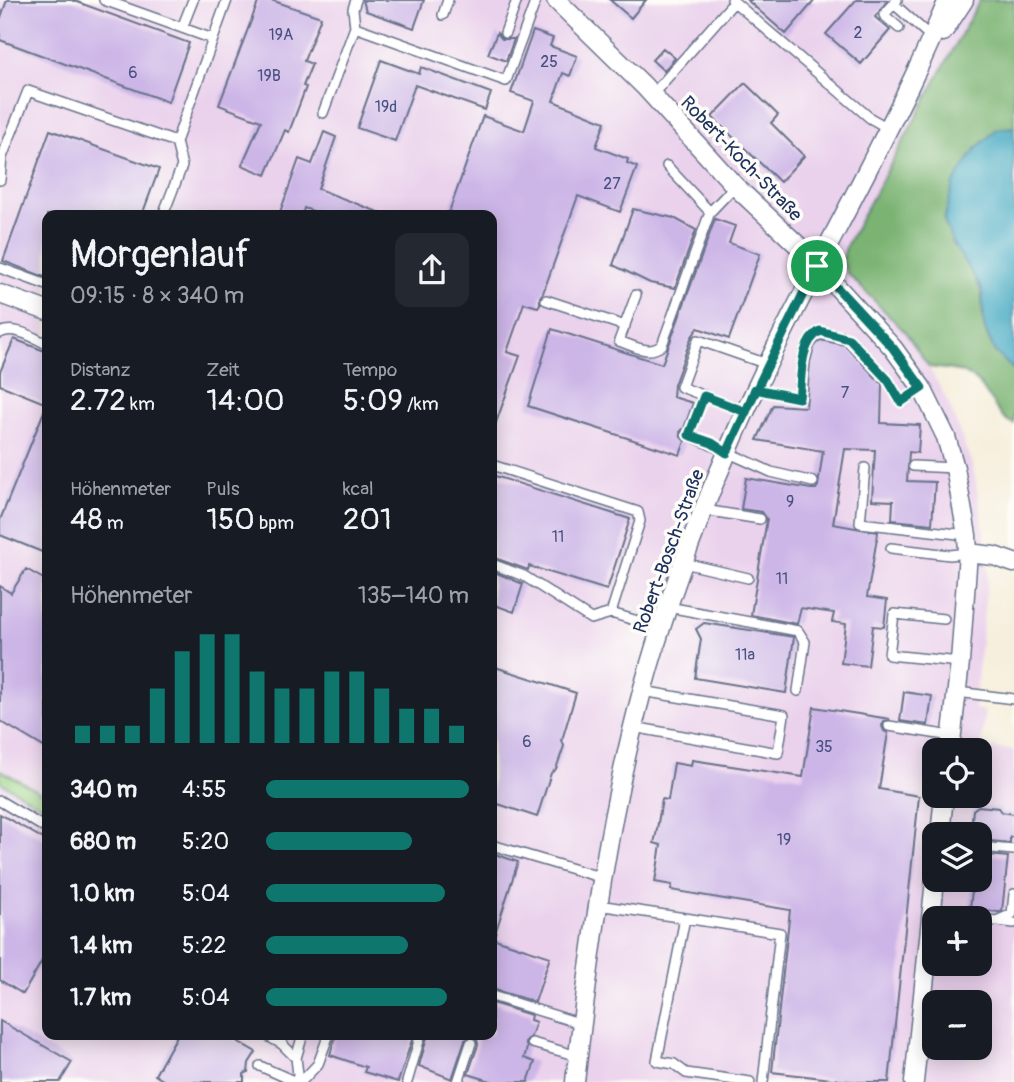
<!DOCTYPE html>
<html lang="de">
<head>
<meta charset="utf-8">
<style>
  :root { --surface:#171b24; --page:#242831; --text:#f1f3f6; --muted:#9ea1a6; --accent:#0f766e }
  body { margin:0; font-family:Pangolin,sans-serif; background:var(--page); color:var(--text); height:100vh; display:flex; flex-direction:column; font-size:26px; white-space:nowrap }
  * { box-sizing:border-box; margin:0 }
  p { font-size:23px; color:var(--muted) }
  .icon { flex:none; width:38px; height:38px; fill:none; stroke:currentColor; stroke-width:2; stroke-linecap:round; stroke-linejoin:round }
  .map { position:relative; flex:1; overflow:hidden }
  .details { position:absolute; left:42px; top:210px; width:455px; height:830px; display:flex; flex-direction:column; background:var(--surface); border-radius:14px; box-shadow:0 4px 18px #0003 }
  .details>* { flex:none }
  .fabs { position:absolute; left:922px; top:738px; display:grid; gap:14px }
  .fabs a { display:grid; place-items:center; width:70px; height:70px; border-radius:14px; background:var(--surface); box-shadow:0 4px 18px #0003; font-size:35px }
  .pin { position:absolute; display:grid; place-items:center; width:60px; height:60px; color:#fff; margin:-30px; border:4px solid #fff; border-radius:50%; box-shadow:0 2px 7px #0007 }
  .round { display:grid; place-items:center; flex:none; width:74px; height:74px; border-radius:14px; background:var(--page) }
  .headline { display:flex; align-items:center; justify-content:space-between; height:119px; padding:0 28px }
  h1 { font-size:38px; font-weight:600; line-height:52px }
  .stats { display:grid; grid-template-columns:repeat(3,1fr); gap:10px; height:119px; padding:7px 28px }
  .stats div { display:grid; align-content:center }
  .stats b { font-size:30px; font-weight:600 }
  .stats small { font-size:19px; font-weight:400 }
  .stats p { font-size:19px }
  .chart { height:196px; padding:14px 28px }
  .chart p { display:flex; justify-content:space-between }
  .chart svg { width:100%; height:126px; margin-top:7px; stroke:var(--accent); stroke-width:6 }
  ul { padding:0 28px; list-style:none; font-size:23px }
  li { display:grid; grid-template-columns:112px 84px 1fr; align-items:center; height:52px }
  li i { height:18px; border-radius:9px; background:var(--accent) }
  .map>svg:first-child { display:block }
  .built { fill:#ead1ec; fill-rule:evenodd }
  .green { fill:#99d184; stroke:#5a8071; stroke-width:2 }
  .forest { fill:#7ab372; stroke:#4a7168; stroke-width:2 }
  .water { fill:#41a7c1; stroke:#2e6b90; stroke-width:2 }
  .building { fill:#ccb5e7 }
  .lines { fill:none; stroke-linecap:round; stroke-linejoin:round }
  .service-casing { stroke:#68728a; stroke-width:12 }
  .minor-casing { stroke:#68728a; stroke-width:21 }
  .service { stroke:#fff; stroke-width:9 }
  .minor { stroke:#fff; stroke-width:18 }
  .route-casing { stroke:#fff; stroke-width:14 }
  .route { stroke:#0f766e; stroke-width:9 }
  .labels { text-anchor:middle; stroke-width:7; stroke-linejoin:round; paint-order:stroke }
  .number-label { font-size:16px; fill:#475080 }
  .street-label { font-size:19px; fill:#1b2f5e; stroke:#fdfcf7 }
</style>
</head>
<body>
<div class="map">
<svg width="1014" height="1082" viewBox="0 0 1014 1082">
  <rect width="100%" height="100%" fill="#fdfcf7"/>
  <filter id="ink" filterUnits="userSpaceOnUse"><feTurbulence type="fractalNoise" baseFrequency=".0143" numOctaves="2"/><feDisplacementMap in="SourceGraphic" scale="14" xChannelSelector="R" yChannelSelector="G"/><feConvolveMatrix kernelMatrix="1 2 1 2 8 2 1 2 1" color-interpolation-filters="sRGB"/></filter>
  <filter id="wash" filterUnits="userSpaceOnUse"><feTurbulence type="fractalNoise" baseFrequency=".00686" numOctaves="4" result="noise"/><feDisplacementMap in="SourceGraphic" scale="28" xChannelSelector="R" yChannelSelector="G"/><feGaussianBlur stdDeviation="1.57" result="paint"/><feColorMatrix in="noise" values="0 0 0 0 0 0 0 0 0 0 0 0 0 0 0 0 0 1.4 0 .05"/><feComposite in="paint" operator="in"/></filter>
  <g filter="url(#wash)">
    <rect width="100%" height="100%" fill="#f6efdd"/>
    <path class="built" d="M0,0H980L842,255L847,273L905,332L929,367L948,402L973,467L985,537L988,572L974,709L985,711L981,747L1014,750V1082H0ZM47,215H492V1034H47ZM934,751H980V796H934ZM934,835H980V880H934ZM934,919H980V964H934ZM934,1003H980V1048H934Z"/>
    <path class="green" d="M0,770L47,796V809L0,782Z"/>
    <path class="forest" d="M980,0H1014V127L997,129L974,276C986,296 980,303 984,324C987,344 1000,357 1014,370V424C993,416 989,386 968,375C958,369 941,369 929,367L905,332L847,273L842,262L846,246Z"/>
    <path class="water" d="M1014,127V370L995,352L984,326L982,289L953,244L944,220L953,185L974,151L997,129Z"/>
    <g id="blocks">
      <path class="building" d="M7,0H72L189,43L168,102L0,40V20Z
        M259,0H271L321,17L304,61L312,64L303,86L306,87L289,132L285,130L266,175L242,165L261,121L219,105Z
        M363,0H424L414,28L366,11Z
        M610,0H646L631,18Z
        M747,0H815L786,34Z
        M856,0H888L875,17L890,30L861,64L826,34Z
        M533,31L553,38L550,46L577,56L570,76L563,73L553,101L605,122L596,147L628,159L627,163L637,167L620,212L578,196L543,293L540,297V304L538,307L524,303L507,352L520,356L493,431L492,215H448L483,116L524,131L534,101L511,93Z
        M497,33L502,39H514L506,61L488,54Z
        M663,48L675,58L664,71L652,60Z
        M381,60L419,74L421,67L491,93L485,110L415,85L395,141L357,128Z
        M745,83L778,115L771,123L804,156L780,182L712,117Z
        M50,130L159,169L142,215H47V278L3,261Z
        M324,132L336,137L318,189L386,215H325L304,208L302,215H279L299,159L312,164Z
        M633,209L674,218L696,230L675,288L650,283L613,265Z
        M715,219L735,226L729,243L760,254L729,339L698,328L691,338L674,385L673,397L693,403L684,428L680,432L681,437L685,441L680,455L528,406L552,329L662,364Z
        M14,339L47,352V554L0,535V520L47,404L0,385V372Z
        M820,340L845,345L882,384L881,423L920,425L918,453L909,452L907,481L935,482L932,524L892,520L893,501L872,500L875,450L845,449L833,524L878,532L867,597L887,600L884,627L873,626L868,666L841,663L846,624L832,622L834,613L801,608L797,624L751,615L767,519L762,512L741,509L746,478L811,489H816L818,486L823,451L757,440L773,405L806,407L810,362L814,347Z
        M492,475L630,519L607,590L529,566L528,570L492,557Z
        M26,569L47,581V749L0,721V586L11,593Z
        M492,571L523,584L514,612L492,604Z
        M704,623L794,637L786,693L695,678L701,639L696,629Z
        M492,666L576,693L562,740L564,746L556,769L551,773L537,817L492,802Z
        M904,692L932,696L928,725L900,721Z
        M814,707L890,719L884,721L882,726L884,731L888,733L879,789L919,796L889,1082H857L772,1072L790,910L671,890L672,885L655,882L661,845L654,843L656,835L662,799L668,800L674,763L691,766L692,760L803,777Z
        M978,806L999,808L1002,812L1014,814V837H1010V843L980,840V835L971,828L973,810Z
        M0,814L47,841V952L23,994L0,980Z
        M492,853L518,862L494,937L492,936Z
        M980,854L1008,857L1002,911L999,912L970,909L973,880H980Z
        M492,938L550,957L535,1002L492,989Z
        M492,1003L531,1015L530,1020L536,1022L531,1036L525,1042L527,1048L524,1058L535,1062L528,1082H494L468,1074L478,1045L477,1039L473,1036L465,1040L452,1079L419,1066L428,1034H492Z
        M0,1021L72,1062L60,1082H0Z
        M178,1034H225L256,1052L249,1063L248,1072L244,1074V1082H166L155,1075Z
        M336,1034H414L398,1082L364,1072L366,1067L330,1055Z"/>
    </g>
  </g>
  <g filter="url(#ink)">
    <use href="#blocks" fill-opacity="0" stroke="#68728a" stroke-width="2"/>
    <g class="lines">
      <g class="service-casing">
        <path id="service" d="M732,0L870,118L888,128
          M897,0L884,15L899,28
          M894,4L932,38
          M443,15L448,0
          M355,27L506,81L536,0
          M182,28L193,0
          M505,33L517,0
          M213,39L227,0
          M652,95L734,2
          M323,113L355,27L353,9L356,0
          M667,166L710,212L735,186
          M0,180L2,157L28,91L176,142L213,39L104,0
          M163,215L182,166L176,142
          M0,268L47,285
          M636,295L619,341C634,346 649,356 662,345L710,212
          M546,300L625,326
          M0,333C14,325 34,338 47,344
          M756,389L799,398C802,377 799,343 820,331L849,339L888,380L901,402L922,388
          M746,412L681,387L698,340L767,364
          M687,434L771,472L813,482
          M689,435L704,395
          M492,465L638,512L640,521L611,613
          M913,466L955,468
          M865,468L860,523L967,535
          M704,510L760,519
          M891,548L950,555L968,553
          M684,563L748,578
          M492,564L524,576L591,619L611,613L661,628
          M668,607L798,631L805,642L798,691
          M944,619L894,614L889,655L960,662
          M957,692L1014,699
          M889,726L951,736
          M633,727L778,753L784,715L642,691
          M0,801L47,829
          M492,845L603,878
          M980,847L1014,850
          M598,905L685,918L657,1061L674,1064L686,1073L750,1082
          M933,913L979,919
          M685,918L780,933L763,1082
          M980,919L996,921L1012,914L1014,894
          M998,921L1014,923
          M492,996L582,1024
          M264,1034L282,1044L296,1058
          M532,1043L578,1056
          M260,1066L296,1082
          M299,1082L296,1058L303,1034
          M301,1082L318,1064L329,1034
          M407,1082L421,1034
          M458,1082L471,1043"/>
      </g>
      <g class="minor-casing">
        <path id="minor" d="M556,0L644,86L735,186L806,253L893,348L922,388L946,437L955,468L967,535L968,553L960,662L950,751
          M943,32L964,0
          M0,294L47,311
          M968,553L994,556L1014,563
          M940,835L944,796
          M575,1082C590,950 608,817 643,688C665,608 694,529 727,453C782,323 855,202 915,74C927,50 937,25 948,0
          M914,1082L935,880"/>
      </g>
      <use href="#service" class="service"/>
      <use href="#minor" class="minor"/>
    </g>
  </g>
  <g class="lines" filter="url(#ink)">
    <g class="route-casing">
      <path id="route" d="M817,266C786,328 755,390 727,453L712,443L689,435L704,396L746,412L755,389L799,398C802,376 799,343 820,331L849,339L888,380L901,402L922,388L893,348L817,266"/>
    </g>
    <use href="#route" class="route"/>
  </g>
  <g class="labels">
    <g class="number-label">
      <text x="858" y="38">2</text>
      <text x="281" y="40">19A</text>
      <text x="549" y="67">25</text>
      <text x="133" y="78">6</text>
      <text x="269" y="81">19B</text>
      <text x="386" y="112">19d</text>
      <text x="612" y="189">27</text>
      <text x="845" y="398">7</text>
      <text x="790" y="507">9</text>
      <text x="558" y="542">11</text>
      <text x="782" y="584">11</text>
      <text x="745" y="660">11a</text>
      <text x="527" y="747">6</text>
      <text x="824" y="752">35</text>
      <text x="784" y="845">19</text>
    </g>
    <g class="street-label">
      <text transform="translate(742 158) rotate(46)" y="7">Robert-Koch-Straße</text>
      <text transform="translate(668 551) rotate(-70)" y="7">Robert-Bosch-Straße</text>
    </g>
  </g>
</svg>
<div class="fabs">
<a><svg class="icon" aria-label="locate" viewBox="0 0 24 24"><circle cx="12" cy="12" r="6"/><path d="M12 2v4M12 18v4M2 12h4M18 12h4"/></svg></a>
<a><svg class="icon" aria-label="layers" viewBox="0 0 24 24"><path d="M12 4l9 5-9 5-9-5zM3 14l9 5 9-5"/></svg></a>
<a>+</a>
<a>−</a>
</div>
<div class="pin" style="left:817px;top:266px;background:#1e9e55"><svg class="icon" aria-label="arrive" viewBox="0 0 24 24"><path d="M6 21V4h12l-3 4 3 4H6"/></svg></div>
<section class="details">
<div class="headline"><div><h1>Morgenlauf</h1><p>09:15 · 8 × 340 m</p></div><a class="round"><svg class="icon" aria-label="share" viewBox="0 0 24 24"><path d="M12 15V3M7 8l5-5 5 5M5 13v7h14v-7"/></svg></a></div>
<div class="stats">
<div><p>Distanz</p><b>2.72<small> km</small></b></div>
<div><p>Zeit</p><b>14:00</b></div>
<div><p>Tempo</p><b>5:09<small> /km</small></b></div>
</div>
<div class="stats">
<div><p>Höhenmeter</p><b>48<small> m</small></b></div>
<div><p>Puls</p><b>150<small> bpm</small></b></div>
<div><p>kcal</p><b>201</b></div>
</div>
<div class="chart"><p><span>Höhenmeter</span>135–140 m</p>
<svg viewBox="0 0 160 44" preserveAspectRatio="none"><path d="M5 44V38M15 44V38M25 44V38M35 44V25M45 44V12M55 44V6M65 44V6M75 44V19M85 44V25M95 44V25M105 44V19M115 44V19M125 44V25M135 44V32M145 44V32M155 44V38"/></svg>
</div>
<ul>
<li><b>340 m</b>4:55<i style="width:100%"></i></li>
<li><b>680 m</b>5:20<i style="width:72%"></i></li>
<li><b>1.0 km</b>5:04<i style="width:88%"></i></li>
<li><b>1.4 km</b>5:22<i style="width:70%"></i></li>
<li><b>1.7 km</b>5:04<i style="width:89%"></i></li>
</ul>
</section>
</div>
</body>
</html>
